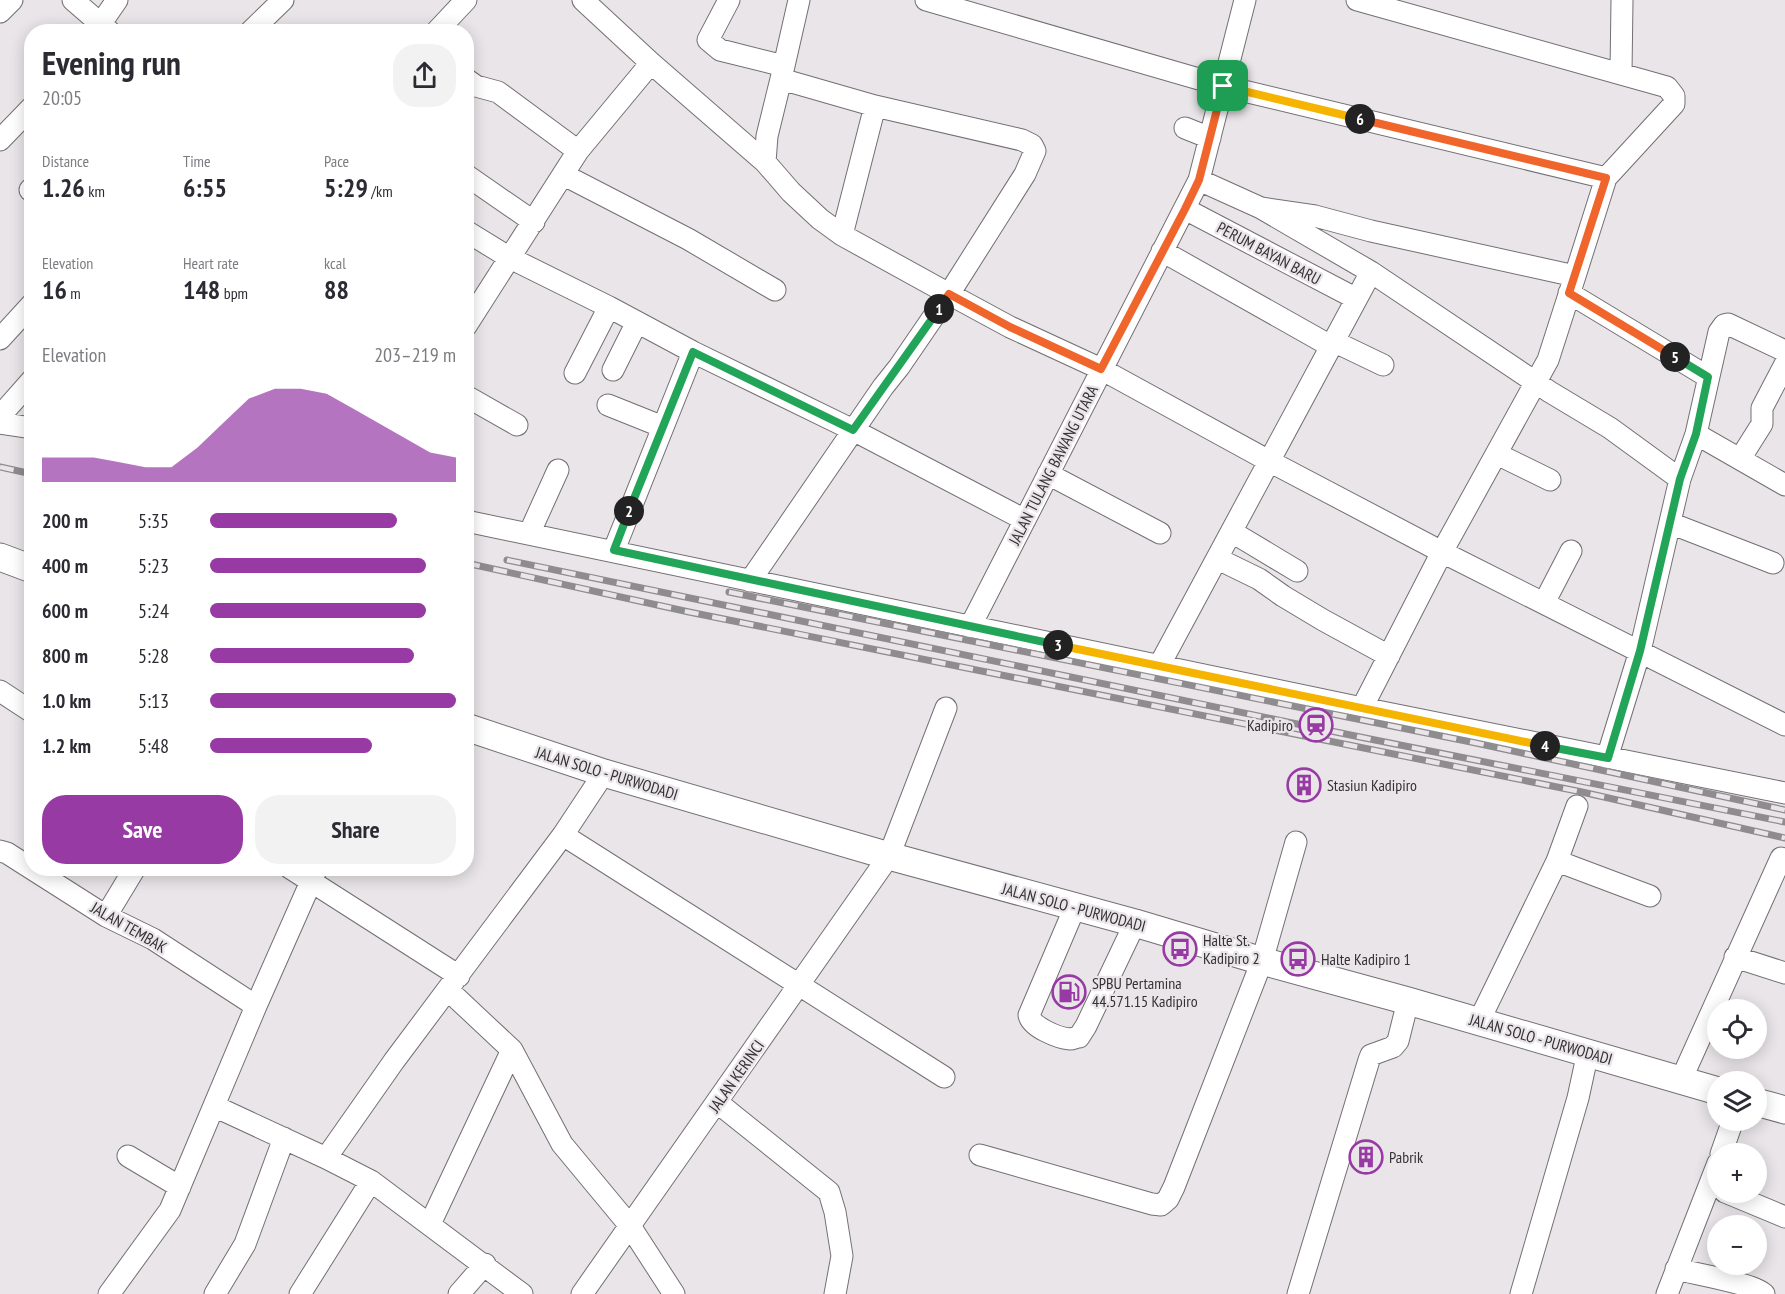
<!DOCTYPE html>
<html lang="en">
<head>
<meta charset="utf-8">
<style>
  :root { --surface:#fff; --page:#f2f2f3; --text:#2b2b33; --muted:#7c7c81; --accent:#973aa4 }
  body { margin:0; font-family:"PT Sans Narrow",sans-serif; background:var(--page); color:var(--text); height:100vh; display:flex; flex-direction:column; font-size:22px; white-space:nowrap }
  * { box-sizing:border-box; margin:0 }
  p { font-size:20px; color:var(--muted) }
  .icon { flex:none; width:33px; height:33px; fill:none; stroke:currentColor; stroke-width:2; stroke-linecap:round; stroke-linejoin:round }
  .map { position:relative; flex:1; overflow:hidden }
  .side { position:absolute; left:24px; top:24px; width:450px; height:852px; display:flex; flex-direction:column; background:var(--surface); border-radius:24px; box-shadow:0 3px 15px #0003 }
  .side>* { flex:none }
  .fabs { position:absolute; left:1707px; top:999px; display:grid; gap:12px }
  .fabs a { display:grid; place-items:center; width:60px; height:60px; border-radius:50%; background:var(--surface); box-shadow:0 3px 15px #0003; font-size:30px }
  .pin { position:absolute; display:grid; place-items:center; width:51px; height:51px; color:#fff; margin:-26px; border-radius:12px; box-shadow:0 3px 9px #0006 }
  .km { position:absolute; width:30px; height:30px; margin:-15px; border-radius:50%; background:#222; color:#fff; font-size:16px; line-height:30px; text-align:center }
  .round { display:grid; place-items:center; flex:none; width:63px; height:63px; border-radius:24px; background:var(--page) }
  .head { display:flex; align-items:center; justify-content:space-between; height:102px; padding:0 18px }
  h1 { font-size:33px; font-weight:800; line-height:45px }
  .stats { display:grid; grid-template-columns:repeat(3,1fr); gap:9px; height:102px; padding:6px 18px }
  .stats div { display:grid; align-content:center }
  .stats b { font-size:26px; font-weight:800 }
  .stats small { font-size:16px; font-weight:400 }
  .stats p { font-size:16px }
  .chart { height:168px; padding:12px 18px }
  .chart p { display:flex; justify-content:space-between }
  .chart svg { width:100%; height:108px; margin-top:6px; fill:var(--accent); opacity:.7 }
  .action { display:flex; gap:12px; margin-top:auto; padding:12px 18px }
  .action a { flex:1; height:69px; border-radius:24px; background:var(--accent); color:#fff; font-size:24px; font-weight:800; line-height:69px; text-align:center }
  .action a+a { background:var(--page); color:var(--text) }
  ul { padding:0 18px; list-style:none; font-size:20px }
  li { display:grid; grid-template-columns:96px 72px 1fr; align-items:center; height:45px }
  li i { height:15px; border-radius:8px; background:var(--accent) }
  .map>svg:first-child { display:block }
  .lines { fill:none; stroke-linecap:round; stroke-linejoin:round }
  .minor-casing { stroke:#736f73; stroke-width:23 }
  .major-casing { stroke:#736f73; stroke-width:29 }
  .minor { stroke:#fff; stroke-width:21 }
  .major { stroke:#fff; stroke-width:27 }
  .rail-casing { stroke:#8f8c8f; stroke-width:7 }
  .rail { stroke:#e9e5e9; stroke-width:4.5; stroke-dasharray:14; stroke-linecap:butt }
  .split-1-casing { stroke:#fff; stroke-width:12 }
  .split-2-casing { stroke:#fff; stroke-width:12 }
  .split-3-casing { stroke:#fff; stroke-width:12 }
  .split-4-casing { stroke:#fff; stroke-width:12 }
  .split-5-casing { stroke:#fff; stroke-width:12 }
  .split-6-casing { stroke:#fff; stroke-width:12 }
  .split-7-casing { stroke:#fff; stroke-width:12 }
  .split-1 { stroke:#f0652b; stroke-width:8 }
  .split-2 { stroke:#22a559; stroke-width:8 }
  .split-3 { stroke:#22a559; stroke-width:8 }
  .split-4 { stroke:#f5b400; stroke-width:8 }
  .split-5 { stroke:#22a559; stroke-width:8 }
  .split-6 { stroke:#f0652b; stroke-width:8 }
  .split-7 { stroke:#f5b400; stroke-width:8 }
  .labels { text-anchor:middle; stroke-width:4.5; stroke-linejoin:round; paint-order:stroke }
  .street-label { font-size:16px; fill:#343234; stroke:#e9e5e9 }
  .poi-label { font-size:16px; fill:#343234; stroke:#e9e5e9; text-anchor:start }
</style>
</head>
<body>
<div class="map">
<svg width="1785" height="1294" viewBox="0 0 1785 1294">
  <rect width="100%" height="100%" fill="#e9e5e9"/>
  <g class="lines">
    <g class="minor-casing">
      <path id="minor" d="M73,0L110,32
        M583,0L651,63L765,162L791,192L820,219L842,235L949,294L899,367L883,387L750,581
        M729,0L708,40L720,50L784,66
        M799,0L781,79L875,106L1022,140L1032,145L1035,151L1025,174L949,294L1010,327L1101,369L1269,461L1442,552L1785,725
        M926,0L1223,86L1606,178
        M0,12L12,0
        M95,32L117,0
        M250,32L283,0
        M436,32L466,0
        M1621,73L1622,0
        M466,79L476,86L498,92L578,151
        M1185,128L1210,138
        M0,140L32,107
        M765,162L767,136L781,79
        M466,175L534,222
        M564,175L688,239L775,290
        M1199,180L1261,208L1371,272
        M30,190L32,188
        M1261,208L1315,216L1371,231L1575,276L1606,178L1674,104V96L1667,87L1357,0
        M1185,209L1353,297
        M466,231L510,258L609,307L693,352L853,430L1025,520
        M842,235L875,106
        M1162,251L1327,344
        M1569,293L1708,377
        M466,326L578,151L651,63
        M0,339L32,304
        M1333,341L1383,365
        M613,370L637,322
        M575,373L609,307
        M466,396L517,425
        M608,405L663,427
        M0,416L32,380
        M0,423L32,428
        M1696,434L1785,485
        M1497,454L1550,480
        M1740,459L1762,424V408L1785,364
        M1048,474L1160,533
        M466,521L1362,708L1785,793
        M1670,523L1773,563
        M1232,532L1297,571
        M529,534L558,470
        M614,550L693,352
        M1218,559L1259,579L1283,596L1323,620L1389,656
        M1544,603L1571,551
        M970,627L1199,180L1245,0
        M1159,666L1371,272L1550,392L1610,428L1680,479
        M0,691L32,712
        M1362,708L1442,552L1548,360L1575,276
        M1607,758L1640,651L1680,479L1696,434L1719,332L1724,325L1728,324L1785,351
        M563,835L944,1077
        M0,851L7,853L106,916L153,939L256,1006
        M1557,861L1650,896
        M290,868L459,976
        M1075,907L1029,1015C1031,1027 1058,1038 1070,1039C1073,1039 1076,1037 1079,1037L1086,1026L1135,923
        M106,916L135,868
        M1735,957L1785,973
        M449,991L512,1050L562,1144L630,1226L674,1294
        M1479,1021L1557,861L1577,806
        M1681,1080L1781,858
        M718,1103L829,1192L835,1212L842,1256L835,1294
        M214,1106L326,1158L371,1181L522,1294
        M1721,1154L1733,1120
        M980,1155L1152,1204L1161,1205L1168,1199L1174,1187L1262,961L1296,842
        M128,1156L180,1187
        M326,1158L394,1061L563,835L604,773
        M1725,1192L1785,1217
        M430,1224L512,1050
        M1676,1269C1695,1274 1752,1283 1764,1294
        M109,1294L170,1210L256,1006L317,868
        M215,1294L245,1244L284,1138
        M300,1294L371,1181
        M459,1294L485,1264
        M582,1294L889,856L946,708
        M1298,1294L1369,1060L1371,1055L1393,1047L1398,1041L1408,1001
        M1521,1294L1578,1098L1588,1052
        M1667,1294L1718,1163"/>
    </g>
    <g class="major-casing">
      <path id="major" d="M0,557L32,569
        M466,727L604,773L889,856L1135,923L1262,961L1408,1001L1718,1091
        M1756,1102L1785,1110"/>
    </g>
    <use href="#minor" class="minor"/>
    <use href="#major" class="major"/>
    <g class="rail-casing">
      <path id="rail" d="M0,467L32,474
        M507,560L1360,737L1785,822
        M466,563L689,612L1582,792L1785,838
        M729,592L1476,743L1785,810"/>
    </g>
    <use href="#rail" class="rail"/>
  </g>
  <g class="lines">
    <g class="split-1-casing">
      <path id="split-1" d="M939,309L949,294L1010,327L1101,369L1185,209L1199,180L1223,86"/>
    </g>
    <g class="split-2-casing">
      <path id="split-2" d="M629,511L693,352L853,430L939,309"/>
    </g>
    <g class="split-3-casing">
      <path id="split-3" d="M629,511L614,550L1058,645"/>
    </g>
    <g class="split-4-casing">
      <path id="split-4" d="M1058,645L1545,746"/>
    </g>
    <g class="split-5-casing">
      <path id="split-5" d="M1545,746L1608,758L1640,651L1680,479L1696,434L1708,377L1675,357"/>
    </g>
    <g class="split-6-casing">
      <path id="split-6" d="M1360,119L1606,178L1569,293L1675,357"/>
    </g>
    <g class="split-7-casing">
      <path id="split-7" d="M1223,86L1360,119"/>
    </g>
    <use href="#split-1" class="split-1"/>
    <use href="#split-2" class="split-2"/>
    <use href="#split-3" class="split-3"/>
    <use href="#split-4" class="split-4"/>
    <use href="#split-5" class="split-5"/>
    <use href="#split-6" class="split-6"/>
    <use href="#split-7" class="split-7"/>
  </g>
  <defs>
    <g id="station-ring" transform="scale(1.725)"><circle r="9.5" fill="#e9e5e9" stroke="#973aa4" stroke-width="1.5"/><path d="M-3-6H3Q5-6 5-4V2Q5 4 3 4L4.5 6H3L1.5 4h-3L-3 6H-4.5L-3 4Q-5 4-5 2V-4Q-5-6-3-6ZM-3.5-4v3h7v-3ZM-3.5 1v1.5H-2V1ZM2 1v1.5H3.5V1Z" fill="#973aa4"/></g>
    <g id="building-ring" transform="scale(1.725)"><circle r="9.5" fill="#e9e5e9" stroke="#973aa4" stroke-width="1.5"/><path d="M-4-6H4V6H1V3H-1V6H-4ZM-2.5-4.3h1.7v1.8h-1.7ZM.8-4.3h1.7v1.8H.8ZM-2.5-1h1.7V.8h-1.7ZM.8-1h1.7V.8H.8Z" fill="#973aa4"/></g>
    <g id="bus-ring" transform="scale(1.725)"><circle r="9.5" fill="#e9e5e9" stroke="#973aa4" stroke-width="1.5"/><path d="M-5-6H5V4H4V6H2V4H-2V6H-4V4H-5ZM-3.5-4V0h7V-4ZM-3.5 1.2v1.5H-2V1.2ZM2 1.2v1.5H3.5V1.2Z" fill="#973aa4"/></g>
    <g id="fuel-ring" transform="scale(1.725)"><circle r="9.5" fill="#e9e5e9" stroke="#973aa4" stroke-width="1.5"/><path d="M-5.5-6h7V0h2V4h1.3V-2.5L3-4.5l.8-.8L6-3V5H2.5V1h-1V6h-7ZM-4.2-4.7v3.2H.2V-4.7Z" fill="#973aa4"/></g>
  </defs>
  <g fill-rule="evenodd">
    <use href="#station-ring" x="1316" y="725"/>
    <use href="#building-ring" x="1304" y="785"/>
    <use href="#bus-ring" x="1180" y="949"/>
    <use href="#bus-ring" x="1298" y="959"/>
    <use href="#fuel-ring" x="1069" y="992"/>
    <use href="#building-ring" x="1366" y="1157"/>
  </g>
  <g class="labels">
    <g class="street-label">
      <text transform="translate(1269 253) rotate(28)" y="6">PERUM BAYAN BARU</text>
      <text transform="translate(1053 465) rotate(-63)" y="6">JALAN TULANG BAWANG UTARA</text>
      <text transform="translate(607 773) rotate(17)" y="6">JALAN SOLO - PURWODADI</text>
      <text transform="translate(1074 907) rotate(15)" y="6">JALAN SOLO - PURWODADI</text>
      <text transform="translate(129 927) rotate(30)" y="6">JALAN TEMBAK</text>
      <text transform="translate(1541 1039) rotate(16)" y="6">JALAN SOLO - PURWODADI</text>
      <text transform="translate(736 1076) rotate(-55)" y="6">JALAN KERINCI</text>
    </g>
    <g class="poi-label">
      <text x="1293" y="731" text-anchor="end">Kadipiro</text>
      <text x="1327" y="791">Stasiun Kadipiro</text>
      <text x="1203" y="946">Halte St.<tspan x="1203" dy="18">Kadipiro 2</tspan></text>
      <text x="1321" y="965">Halte Kadipiro 1</text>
      <text x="1092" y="989">SPBU Pertamina<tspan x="1092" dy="18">44.571.15 Kadipiro</tspan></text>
      <text x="1389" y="1163">Pabrik</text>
    </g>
  </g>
</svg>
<div class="fabs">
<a><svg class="icon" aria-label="locate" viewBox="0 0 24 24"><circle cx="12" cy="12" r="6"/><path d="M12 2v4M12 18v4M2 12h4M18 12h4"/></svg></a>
<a><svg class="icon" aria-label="layers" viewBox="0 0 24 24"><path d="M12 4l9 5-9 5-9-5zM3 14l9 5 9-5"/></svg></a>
<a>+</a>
<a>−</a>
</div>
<div class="pin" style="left:1223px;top:86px;background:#1e9e55"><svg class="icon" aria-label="arrive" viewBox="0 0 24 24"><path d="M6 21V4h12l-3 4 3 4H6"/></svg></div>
<b class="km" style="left:939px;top:309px">1</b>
<b class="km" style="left:629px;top:511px">2</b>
<b class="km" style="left:1058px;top:645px">3</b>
<b class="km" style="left:1545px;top:746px">4</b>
<b class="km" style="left:1675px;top:357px">5</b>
<b class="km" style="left:1360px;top:119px">6</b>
<section class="side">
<div class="head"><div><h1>Evening run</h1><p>20:05</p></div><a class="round"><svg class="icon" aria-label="share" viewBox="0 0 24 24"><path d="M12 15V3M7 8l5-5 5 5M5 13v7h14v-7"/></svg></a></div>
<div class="stats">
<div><p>Distance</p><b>1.26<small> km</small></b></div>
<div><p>Time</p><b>6:55</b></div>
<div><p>Pace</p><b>5:29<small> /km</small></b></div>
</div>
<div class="stats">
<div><p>Elevation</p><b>16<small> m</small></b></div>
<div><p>Heart rate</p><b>148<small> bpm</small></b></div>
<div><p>kcal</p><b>88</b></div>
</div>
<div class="chart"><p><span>Elevation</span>203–219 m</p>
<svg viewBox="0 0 160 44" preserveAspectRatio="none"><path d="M0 44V34L10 34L20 34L30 36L40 38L50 38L60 30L70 20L80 10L90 6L100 6L110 8L120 14L130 20L140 26L150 32L160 34V44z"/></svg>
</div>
<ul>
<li><b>200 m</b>5:35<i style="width:76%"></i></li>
<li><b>400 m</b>5:23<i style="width:88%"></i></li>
<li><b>600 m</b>5:24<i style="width:88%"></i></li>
<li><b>800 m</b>5:28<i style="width:83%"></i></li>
<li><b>1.0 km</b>5:13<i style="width:100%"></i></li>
<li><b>1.2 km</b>5:48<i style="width:66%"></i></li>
</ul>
<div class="action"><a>Save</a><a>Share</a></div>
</section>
</div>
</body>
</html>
